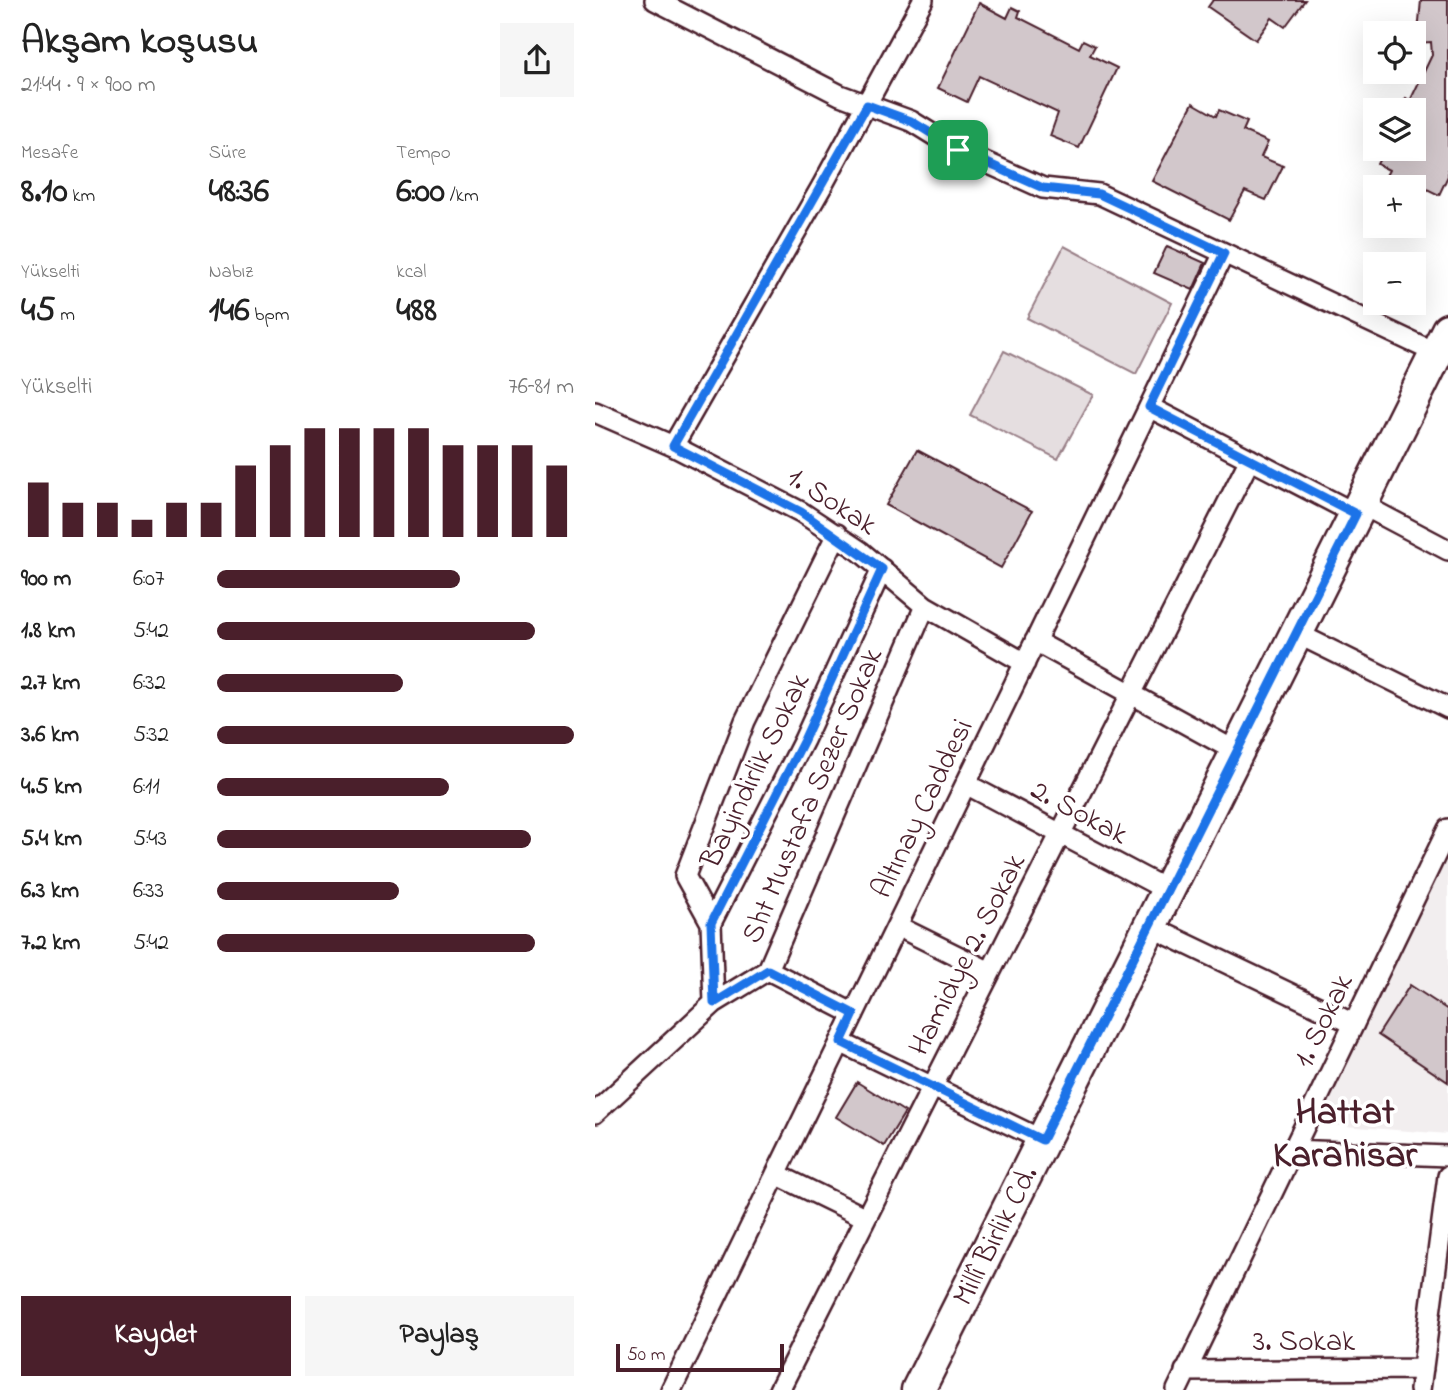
<!DOCTYPE html>
<html lang="tr">
<head>
<meta charset="utf-8">
<style>
  :root { --surface:#fff; --page:#f6f6f6; --text:#222; --muted:#767676; --accent:#4a1f2b }
  body { margin:0; font-family:"Indie Flower",sans-serif; background:var(--page); color:var(--text); height:100vh; display:flex; flex-direction:column; font-size:26px; white-space:nowrap }
  * { box-sizing:border-box; margin:0 }
  p { font-size:23px; color:var(--muted) }
  .icon { flex:none; width:38px; height:38px; fill:none; stroke:currentColor; stroke-width:2; stroke-linecap:round; stroke-linejoin:round }
  .map { position:relative; flex:1; overflow:hidden }
  .details { display:flex; flex-direction:column; background:var(--surface); width:595px }
  .details>* { flex:none }
  .fabs { position:absolute; left:768px; top:21px; display:grid; gap:14px }
  .fabs a { display:grid; place-items:center; width:63px; height:63px; border-radius:0px; background:var(--surface); box-shadow:0 7px 28px #0002; font-size:35px }
  .scale { position:absolute; left:21px; bottom:18px; width:168px; box-sizing:border-box; padding-left:7px; border:4px solid #4a1f2b; border-top:0; font-size:19px; line-height:24px; white-space:nowrap; color:#4a1f2b; -webkit-text-stroke:5px #fff; paint-order:stroke }
  .pin { position:absolute; display:grid; place-items:center; width:60px; height:60px; color:#fff; margin:-30px; border-radius:14px; box-shadow:0 4px 10px #0006 }
  .round { display:grid; place-items:center; flex:none; width:74px; height:74px; border-radius:0px; background:var(--page) }
  .head { display:flex; align-items:center; justify-content:space-between; height:119px; padding:0 21px }
  h1 { font-size:38px; font-weight:700; line-height:52px }
  .metrics { display:grid; grid-template-columns:repeat(3,1fr); gap:10px; height:119px; padding:7px 21px }
  .metrics div { display:grid; align-content:center }
  .metrics b { font-size:35px; font-weight:700 }
  .metrics small { font-size:19px; font-weight:400 }
  .metrics p { font-size:19px }
  .chart { height:196px; padding:14px 21px }
  .chart p { display:flex; justify-content:space-between }
  .chart svg { width:100%; height:126px; margin-top:7px; stroke:var(--accent); stroke-width:6 }
  .cta { display:flex; gap:14px; margin-top:auto; padding:14px 21px }
  .cta a { flex:1; height:80px; border-radius:0px; background:var(--accent); color:#fff; font-size:28px; font-weight:700; line-height:80px; text-align:center }
  .cta a+a { background:var(--page); color:var(--text) }
  ul { padding:0 21px; list-style:none; font-size:23px }
  li { display:grid; grid-template-columns:112px 84px 1fr; align-items:center; height:52px }
  li i { height:18px; border-radius:9px; background:var(--accent) }
  main { display:flex; flex:1; min-height:0 }
  .map>svg:first-child { display:block }
  .built { fill:#f2eeef }
  .green { fill:#e5dee0; stroke:#987e86; stroke-width:2 }
  .building { fill:#d2c7cb; stroke:#4a1f2b; stroke-width:2 }
  .lines { fill:none; stroke-linecap:round; stroke-linejoin:round }
  .street-casing { stroke:#4a1f2b; stroke-width:24 }
  .primary-casing { stroke:#4a1f2b; stroke-width:37 }
  .street { stroke:#fff; stroke-width:19 }
  .primary { stroke:#fff; stroke-width:32 }
  .route-casing { stroke:#fff; stroke-width:14 }
  .route { stroke:#1a73e8; stroke-width:9 }
  .labels { text-anchor:middle; stroke-width:7; stroke-linejoin:round; paint-order:stroke }
  .street-label { font-size:30px; fill:#4a1f2b; stroke:#fff }
  .district-label { font-size:37px; font-weight:bold; fill:#4a1f2b; stroke:#fff }
</style>
</head>
<body>
<main>
<section class="details">
<div class="head"><div><h1>Akşam koşusu</h1><p>21:44 · 9 × 900 m</p></div><a class="round"><svg class="icon" aria-label="share" viewBox="0 0 24 24"><path d="M12 15V3M7 8l5-5 5 5M5 13v7h14v-7"/></svg></a></div>
<div class="metrics">
<div><p>Mesafe</p><b>8.10<small> km</small></b></div>
<div><p>Süre</p><b>48:36</b></div>
<div><p>Tempo</p><b>6:00<small> /km</small></b></div>
</div>
<div class="metrics">
<div><p>Yükselti</p><b>45<small> m</small></b></div>
<div><p>Nabız</p><b>146<small> bpm</small></b></div>
<div><p>kcal</p><b>488</b></div>
</div>
<div class="chart"><p><span>Yükselti</span>76–81 m</p>
<svg viewBox="0 0 160 44" preserveAspectRatio="none"><path d="M5 44V25M15 44V32M25 44V32M35 44V38M45 44V32M55 44V32M65 44V19M75 44V12M85 44V6M95 44V6M105 44V6M115 44V6M125 44V12M135 44V12M145 44V12M155 44V19"/></svg>
</div>
<ul>
<li><b>900 m</b>6:07<i style="width:68%"></i></li>
<li><b>1.8 km</b>5:42<i style="width:89%"></i></li>
<li><b>2.7 km</b>6:32<i style="width:52%"></i></li>
<li><b>3.6 km</b>5:32<i style="width:100%"></i></li>
<li><b>4.5 km</b>6:11<i style="width:65%"></i></li>
<li><b>5.4 km</b>5:43<i style="width:88%"></i></li>
<li><b>6.3 km</b>6:33<i style="width:51%"></i></li>
<li><b>7.2 km</b>5:42<i style="width:89%"></i></li>
</ul>
<div class="cta"><a>Kaydet</a><a>Paylaş</a></div>
</section>
<div class="map">
<svg width="853" height="1390" viewBox="0 0 853 1390">
  <rect width="100%" height="100%" fill="#fff"/>
  <filter id="ink" filterUnits="userSpaceOnUse"><feTurbulence type="fractalNoise" baseFrequency=".0143" numOctaves="2"/><feDisplacementMap in="SourceGraphic" scale="14" xChannelSelector="R" yChannelSelector="G"/><feConvolveMatrix kernelMatrix="1 2 1 2 8 2 1 2 1" color-interpolation-filters="sRGB"/></filter>
  <g filter="url(#ink)">
    <path class="built" d="M853,853V1134L723,1124Z"/>
    <path class="green" d="M469,246L577,303L541,374L432,318Z
      M409,351L498,395L463,459L375,415Z"/>
    <path class="building" d="M618,0H710L690,27L677,18L661,40L613,7Z
      M826,0H853V176L844,195L824,185L819,195V187H785L794,170L782,164L790,149H819V110H804L811,98L815,101L837,55L836,42L822,43Z
      M384,3L412,18L417,7L425,11L423,17L484,48L488,40L500,46L495,55L522,68L484,148L455,136L463,113L384,76L372,102L343,88Z
      M598,103L621,116L624,110L652,122L648,131L673,142L666,157L688,166L671,200L650,191L634,220L557,181Z
      M572,246L610,263L598,290L559,273Z
      M322,450L437,511L406,568L291,505Z
      M815,985L853,1010V1082L783,1035Z
      M262,1082L310,1112L289,1146L241,1117Z"/>
    <g class="lines">
      <g class="street-casing">
        <path id="street" d="M60,0L245,95L316,121L363,150L448,188L504,194L841,353
          M554,407L761,514
          M0,412L78,446L206,512L265,551L330,606L430,663
          M78,446L227,186L328,0
          M766,504L853,550
          M701,633L853,708
          M440,641L642,752
          M371,784L572,890
          M116,923L90,876L150,721L242,534
          M302,926L395,972
          M554,926L759,1024
          M173,970L330,606
          M119,1003L116,923L209,740L287,569
          M245,1042L447,1140
          M0,1113L119,1003L173,970L259,1014
          M695,1150L853,1156
          M181,1174L271,1218
          M590,1371L828,1369
          M76,1390L629,253
          M184,1390L655,459
          M582,1390L853,829
          M825,1390L853,1176"/>
      </g>
      <g class="primary-casing">
        <path id="primary" d="M323,1390L853,330"/>
      </g>
      <use href="#street" class="street"/>
      <use href="#primary" class="primary"/>
    </g>
  </g>
  <g class="lines" filter="url(#ink)">
    <g class="route-casing">
      <path id="route" d="M272,105L316,121L363,150L448,188L504,194L629,253L554,407L761,514L447,1140L246,1042L259,1014L173,970L119,1003L116,923L209,740L287,569L206,512L78,446Z"/>
    </g>
    <use href="#route" class="route"/>
  </g>
  <g class="labels">
    <g class="street-label">
      <text transform="translate(238 500) rotate(33)" y="10">1. Sokak</text>
      <text transform="translate(159 770) rotate(-64)" y="10">Bayindirlik Sokak</text>
      <text transform="translate(216 795) rotate(-67)" y="10">Sht Mustafa Sezer Sokak</text>
      <text transform="translate(326 808) rotate(-64)" y="10">Altınay Caddesi</text>
      <text transform="translate(485 811) rotate(28)" y="10">2. Sokak</text>
      <text transform="translate(371 954) rotate(-63)" y="10">Hamidye 2. Sokak</text>
      <text transform="translate(727 1020) rotate(-64)" y="10">1. Sokak</text>
      <text transform="translate(399 1235) rotate(-63)" y="10">Millî Birlik Cd.</text>
      <text x="709" y="1350">3. Sokak</text>
    </g>
    <g class="district-label">
      <text x="750" y="1123">Hattat<tspan x="750" dy="43">Karahisar</tspan></text>
    </g>
  </g>
</svg>
<div class="fabs">
<a><svg class="icon" aria-label="locate" viewBox="0 0 24 24"><circle cx="12" cy="12" r="6"/><path d="M12 2v4M12 18v4M2 12h4M18 12h4"/></svg></a>
<a><svg class="icon" aria-label="layers" viewBox="0 0 24 24"><path d="M12 4l9 5-9 5-9-5zM3 14l9 5 9-5"/></svg></a>
<a>+</a>
<a>−</a>
</div>
<div class="scale">50 m</div>
<div class="pin" style="left:363px;top:150px;background:#1e9e55"><svg class="icon" aria-label="arrive" viewBox="0 0 24 24"><path d="M6 21V4h12l-3 4 3 4H6"/></svg></div>
</div>
</main>
</body>
</html>
